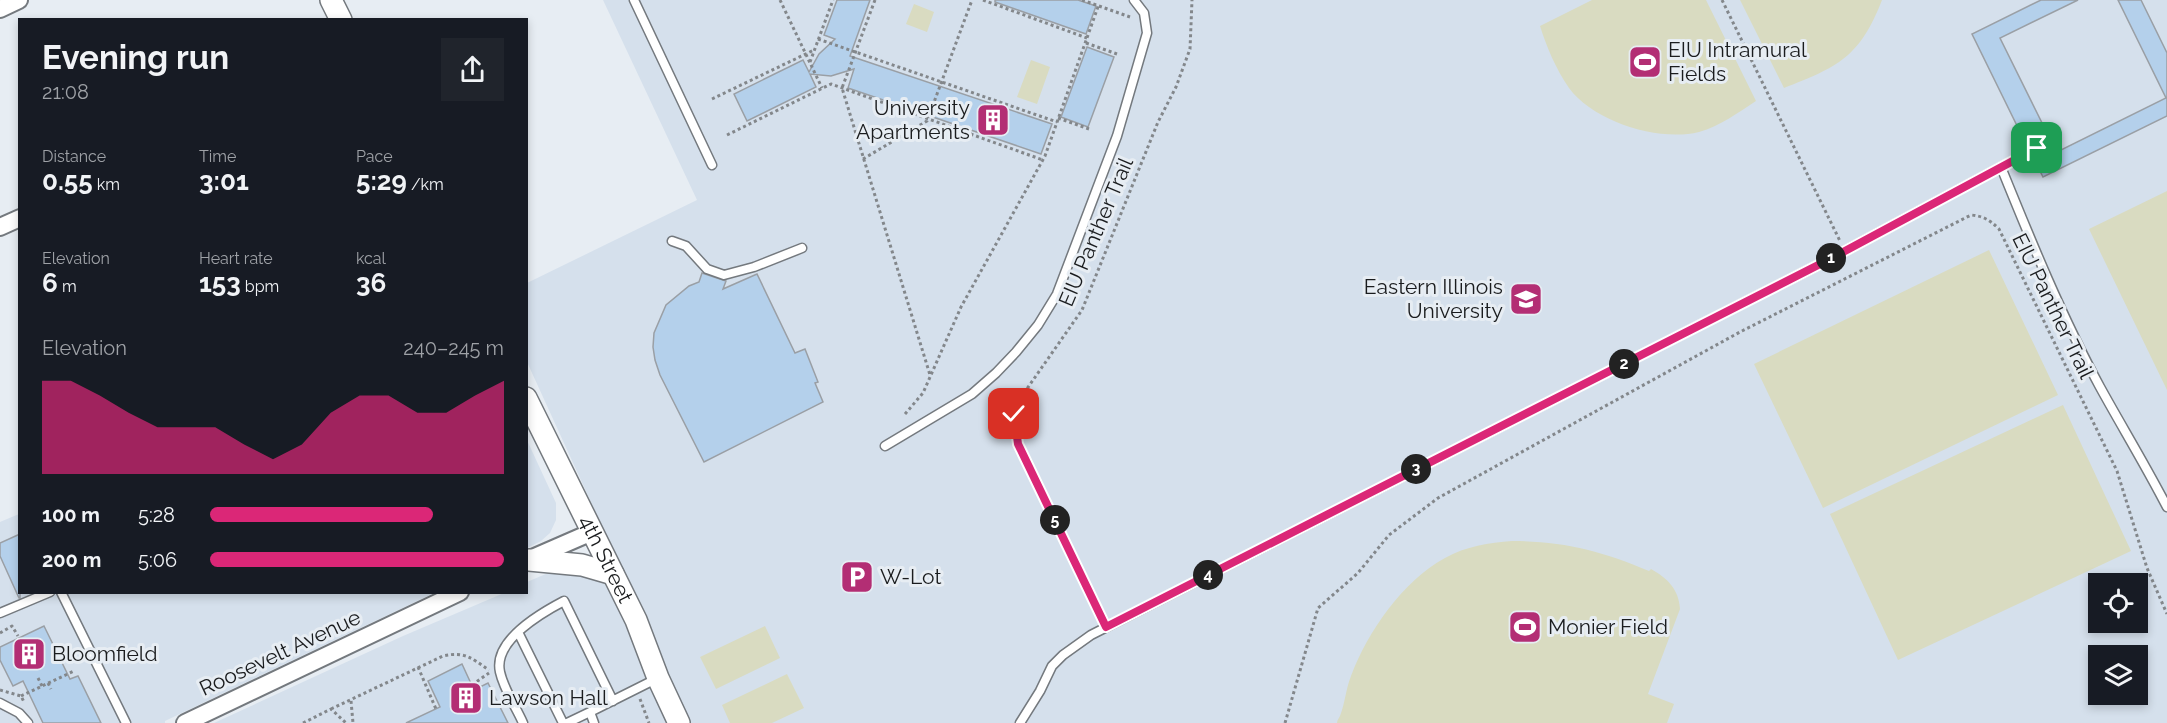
<!DOCTYPE html>
<html lang="en">
<head>
<meta charset="utf-8">
<style>
  :root { --surface:#171b24; --page:#20242c; --text:#f1f3f6; --muted:#9ea1a6; --accent:#db2777 }
  body { margin:0; font-family:Raleway,sans-serif; background:var(--page); color:var(--text); height:100vh; display:flex; flex-direction:column; font-size:22px; white-space:nowrap }
  * { box-sizing:border-box; margin:0 }
  p { font-size:20px; color:var(--muted) }
  .icon { flex:none; width:33px; height:33px; fill:none; stroke:currentColor; stroke-width:2; stroke-linecap:round; stroke-linejoin:round }
  .map { position:relative; flex:1; overflow:hidden }
  .details { position:absolute; left:18px; top:18px; width:510px; height:576px; display:flex; flex-direction:column; background:var(--surface); border-radius:0px; box-shadow:0 3px 9px #0003 }
  .details>* { flex:none }
  .fabs { position:absolute; left:2088px; top:573px; display:grid; gap:12px }
  .fabs a { display:grid; place-items:center; width:60px; height:60px; border-radius:0px; background:var(--surface); box-shadow:0 3px 9px #0003; font-size:30px }
  .pin { position:absolute; display:grid; place-items:center; width:51px; height:51px; color:#fff; margin:-26px; border-radius:12px; box-shadow:0 3px 9px #0006 }
  .km { position:absolute; width:30px; height:30px; margin:-15px; border-radius:50%; background:#222; color:#fff; font-size:16px; line-height:30px; text-align:center }
  .round { display:grid; place-items:center; flex:none; width:63px; height:63px; border-radius:0px; background:var(--page) }
  .headline { display:flex; align-items:center; justify-content:space-between; height:102px; padding:0 24px }
  h1 { font-size:33px; font-weight:700; line-height:45px }
  .metrics { display:grid; grid-template-columns:repeat(3,1fr); gap:9px; height:102px; padding:6px 24px }
  .metrics div { display:grid; align-content:center }
  .metrics b { font-size:26px; font-weight:700 }
  .metrics small { font-size:16px; font-weight:400 }
  .metrics p { font-size:16px }
  .chart { height:168px; padding:12px 24px }
  .chart p { display:flex; justify-content:space-between }
  .chart svg { width:100%; height:108px; margin-top:6px; fill:var(--accent); opacity:.7 }
  ul { padding:0 24px; list-style:none; font-size:20px }
  li { display:grid; grid-template-columns:96px 72px 1fr; align-items:center; height:45px }
  li i { height:15px; border-radius:8px; background:var(--accent) }
  .map>svg:first-child { display:block }
  .built { fill:#d5e0ec; fill-rule:evenodd }
  .green { fill:#d9dbc1 }
  .building { fill:#b4d0eb; stroke:#9a9fa5; stroke-width:1.5 }
  .lines { fill:none; stroke-linecap:round; stroke-linejoin:round }
  .service-casing { stroke:#74797e; stroke-width:11 }
  .minor-casing { stroke:#74797e; stroke-width:20 }
  .tertiary-casing { stroke:#74797e; stroke-width:24 }
  .path { stroke:#83878b; stroke-width:3; stroke-dasharray:3 3; stroke-linecap:butt }
  .service { stroke:#fff; stroke-width:8 }
  .minor { stroke:#fff; stroke-width:16 }
  .tertiary { stroke:#fff; stroke-width:21 }
  .route-casing { stroke:#fff; stroke-width:12 }
  .route { stroke:#db2777; stroke-width:8 }
  .labels { text-anchor:middle; stroke-width:6; stroke-linejoin:round; paint-order:stroke }
  .poi-label { font-size:21px; fill:#1a1c1e; stroke:#e7edf3; text-anchor:start }
  .street-label { font-size:21px; fill:#1a1c1e; stroke:#e7edf3 }
</style>
</head>
<body>
<div class="map">
<svg width="2167" height="723" viewBox="0 0 2167 723">
  <rect width="100%" height="100%" fill="#e7edf3"/>
  <path class="built" d="M603,0H2167V723H214L403,636L504,593L526,592L527,582L611,546L527,362V283L697,200ZM2098,584H2138V622H2098ZM2098,656H2138V694H2098Z
    M526,438L556,503V520L550,533L541,541L527,548Z
    M19,514L20,592L434,593L165,721V723H0V522Z"/>
  <path class="green" d="M1592,0H1706L1756,101C1739,112 1720,126 1699,132C1659,142 1594,122 1569,88C1556,69 1547,48 1540,26Z
    M1740,0H1882C1860,57 1838,67 1784,88Z
    M914,4L934,12L927,32L906,24Z
    M1031,60L1050,67L1037,104L1017,97Z
    M2167,191V390L2089,229Z
    M1989,250L2058,395L1823,508L1754,364Z
    M2063,405L2131,551L1898,660L1830,514Z
    M1512,541C1563,541 1602,551 1649,571L1651,569C1667,578 1679,589 1680,609L1648,694L1674,704L1667,723H1337C1337,720 1339,718 1340,716C1345,703 1346,688 1351,676C1368,631 1403,581 1445,558C1466,546 1489,543 1512,541Z
    M765,626L780,658L716,689L700,657Z
    M787,674L804,708L772,723H730L722,705Z"/>
  <path class="building" d="M837,0H870L850,56L1052,124L1041,154L848,88L854,69L831,76L810,74L816,87L747,121L734,94L803,60L809,72L819,54L835,39L824,35Z
    M995,0H1078L1096,6L1086,34L995,2Z
    M2041,0H2078L2000,38L2043,125L2039,127L2053,154L2166,98L2118,0H2141L2167,53V116L2043,177L2033,157L2042,152L2043,146L2037,142L2027,146L1972,34Z
    M1087,47L1114,57L1088,127L1061,117Z
    M702,273L726,281L723,289L757,274L795,353L805,349L818,382L815,383L823,402L704,462L660,375L655,360L653,347L654,333L666,305L689,286L699,282Z
    M20,534V598H19L0,556V543Z
    M44,626L70,679L78,676L101,723H43L23,681L13,686L0,660V647Z
    M462,664L474,690L488,683L508,723H406L440,707L428,681Z"/>
  <g class="lines">
    <g class="service-casing">
      <path id="service" d="M634,0L712,165
        M2001,167C2031,241 2062,317 2100,387C2122,427 2146,466 2167,507
        M672,241L686,246L707,269L724,275L754,267L802,248
        M885,446L972,394L996,373L1016,352L1038,325L1057,294L1117,136L1147,33L1144,13L1134,0
        M61,592L126,723
        M0,613L50,592
        M518,632L563,723
        M0,703L19,713L28,723
        M523,723C516,707 504,690 500,672C493,641 541,613 564,601L613,701
        M567,723L590,712
        M594,723L590,712L656,679
        M1020,723L1040,691L1052,666L1063,655L1091,635L1830,259L2037,148"/>
    </g>
    <g class="minor-casing">
      <path id="minor" d="M0,9L19,0
        M0,227L20,218
        M530,559L592,532
        M185,723L460,592"/>
    </g>
    <g class="tertiary-casing">
      <g id="tertiary">
        <path d="M331,0L341,20"/>
        <path id="s1" d="M526,398L636,620L658,678L679,723"/>
        <path d="M529,560L582,565L613,574"/>
      </g>
    </g>
    <path class="path" d="M780,0L822,88
      M875,0L842,88L930,375
      M983,0L1087,38
      M1082,0L1130,17
      M1722,0L1840,241
      M818,39L1057,122
      M1086,43L1117,54
      M810,62L833,0
      M712,99L814,50
      M1058,118L1089,129
      M727,135L831,84L1043,160
      M863,159L927,121L972,0
      M905,414L923,393L961,307L1045,156L1099,4
      M1101,618L1018,444L1014,414L1024,393L1082,310L1158,122L1176,87L1190,49L1192,0
      M0,633L12,626L18,636
      M418,667L436,709
      M38,678L42,686
      M48,683L51,689
      M472,685L489,673
      M0,690L21,696L24,702
      M21,696L74,671
      M640,699L649,723
      M351,701L353,723
      M331,709L443,656C465,651 471,658 489,670
      M303,723L331,709L346,723
      M1285,723L1318,608L1358,573L1389,535L1438,498L1740,332L1971,215C1983,216 1990,220 1999,229L2117,471L2147,568L2167,614"/>
    <use href="#service" class="service"/>
    <use href="#minor" class="minor"/>
    <use href="#tertiary" class="tertiary"/>
  </g>
  <g class="lines">
    <g class="route-casing">
      <path id="route" d="M1014,414L1018,444L1106,627L1830,259L2037,148"/>
    </g>
    <use href="#route" class="route"/>
  </g>
  <defs>
    <g id="stadium-square" transform="scale(1.725)"><rect x="-9" y="-9" width="18" height="18" rx="4" fill="#b32e74" stroke="#e7edf3"/><path d="M0-5a6.5 5 0 1 0 0 10a6.5 5 0 1 0 0-10ZM-3.5-1.8h7v3.6h-7Z" fill="#fff"/></g>
    <g id="building-square" transform="scale(1.725)"><rect x="-9" y="-9" width="18" height="18" rx="4" fill="#b32e74" stroke="#e7edf3"/><path d="M-4-6H4V6H1V3H-1V6H-4ZM-2.5-4.3h1.7v1.8h-1.7ZM.8-4.3h1.7v1.8H.8ZM-2.5-1h1.7V.8h-1.7ZM.8-1h1.7V.8H.8Z" fill="#fff"/></g>
    <g id="university-square" transform="scale(1.725)"><rect x="-9" y="-9" width="18" height="18" rx="4" fill="#b32e74" stroke="#e7edf3"/><path d="M0-5L7-2L0 1L-7-2ZM-4 1L0 2.5L4 1V4Q0 6-4 4Z" fill="#fff"/></g>
    <g id="parking-square" transform="scale(1.725)"><rect x="-9" y="-9" width="18" height="18" rx="4" fill="#b32e74" stroke="#e7edf3"/><path d="M-3.5-5.5H1a3.5 3.5 0 0 1 0 7H-1V5.5H-3.5ZM-1-3.4V-.6H.8a1.4 1.4 0 0 0 0-2.8Z" fill="#fff"/></g>
  </defs>
  <g fill-rule="evenodd">
    <use href="#stadium-square" x="1645" y="62"/>
    <use href="#building-square" x="993" y="120"/>
    <use href="#university-square" x="1526" y="299"/>
    <use href="#parking-square" x="857" y="577"/>
    <use href="#stadium-square" x="1525" y="627"/>
    <use href="#building-square" x="29" y="654"/>
    <use href="#building-square" x="466" y="698"/>
  </g>
  <g class="labels">
    <g class="poi-label">
      <text x="1668" y="57">EIU Intramural<tspan x="1668" dy="24">Fields</tspan></text>
      <text x="970" y="115" text-anchor="end">University<tspan x="970" dy="24">Apartments</tspan></text>
      <text x="1503" y="294" text-anchor="end">Eastern Illinois<tspan x="1503" dy="24">University</tspan></text>
      <text x="880" y="584">W-Lot</text>
      <text x="1548" y="634">Monier Field</text>
      <text x="52" y="661">Bloomfield</text>
      <text x="489" y="705">Lawson Hall</text>
    </g>
    <g class="street-label">
      <text transform="translate(1096 232) rotate(-67)" y="7">EIU Panther Trail</text>
      <text transform="translate(2053 306) rotate(64)" y="7">EIU Panther Trail</text>
      <text dy="7" stroke="none"><textPath href="#s1" startOffset="180">4th Street</textPath></text>
      <text transform="translate(280 653) rotate(-25)" y="7">Roosevelt Avenue</text>
    </g>
  </g>
</svg>
<div class="fabs">
<a><svg class="icon" aria-label="locate" viewBox="0 0 24 24"><circle cx="12" cy="12" r="6"/><path d="M12 2v4M12 18v4M2 12h4M18 12h4"/></svg></a>
<a><svg class="icon" aria-label="layers" viewBox="0 0 24 24"><path d="M12 4l9 5-9 5-9-5zM3 14l9 5 9-5"/></svg></a>
</div>
<div class="pin" style="left:2037px;top:148px;background:#1e9e55"><svg class="icon" aria-label="arrive" viewBox="0 0 24 24"><path d="M6 21V4h12l-3 4 3 4H6"/></svg></div>
<div class="pin" style="left:1014px;top:414px;background:#d93025"><svg class="icon" aria-label="check" viewBox="0 0 24 24"><path d="M5 12l5 5 9-10"/></svg></div>
<b class="km" style="left:1831px;top:258px">1</b>
<b class="km" style="left:1624px;top:364px">2</b>
<b class="km" style="left:1416px;top:469px">3</b>
<b class="km" style="left:1208px;top:575px">4</b>
<b class="km" style="left:1055px;top:520px">5</b>
<section class="details">
<div class="headline"><div><h1>Evening run</h1><p>21:08</p></div><a class="round"><svg class="icon" aria-label="share" viewBox="0 0 24 24"><path d="M12 15V3M7 8l5-5 5 5M5 13v7h14v-7"/></svg></a></div>
<div class="metrics">
<div><p>Distance</p><b>0.55<small> km</small></b></div>
<div><p>Time</p><b>3:01</b></div>
<div><p>Pace</p><b>5:29<small> /km</small></b></div>
</div>
<div class="metrics">
<div><p>Elevation</p><b>6<small> m</small></b></div>
<div><p>Heart rate</p><b>153<small> bpm</small></b></div>
<div><p>kcal</p><b>36</b></div>
</div>
<div class="chart"><p><span>Elevation</span>240–245 m</p>
<svg viewBox="0 0 160 44" preserveAspectRatio="none"><path d="M0 44V6L10 6L20 12L30 19L40 25L50 25L60 25L70 32L80 38L90 32L100 19L110 12L120 12L130 19L140 19L150 12L160 6V44z"/></svg>
</div>
<ul>
<li><b>100 m</b>5:28<i style="width:76%"></i></li>
<li><b>200 m</b>5:06<i style="width:100%"></i></li>
</ul>
</section>
</div>
</body>
</html>
